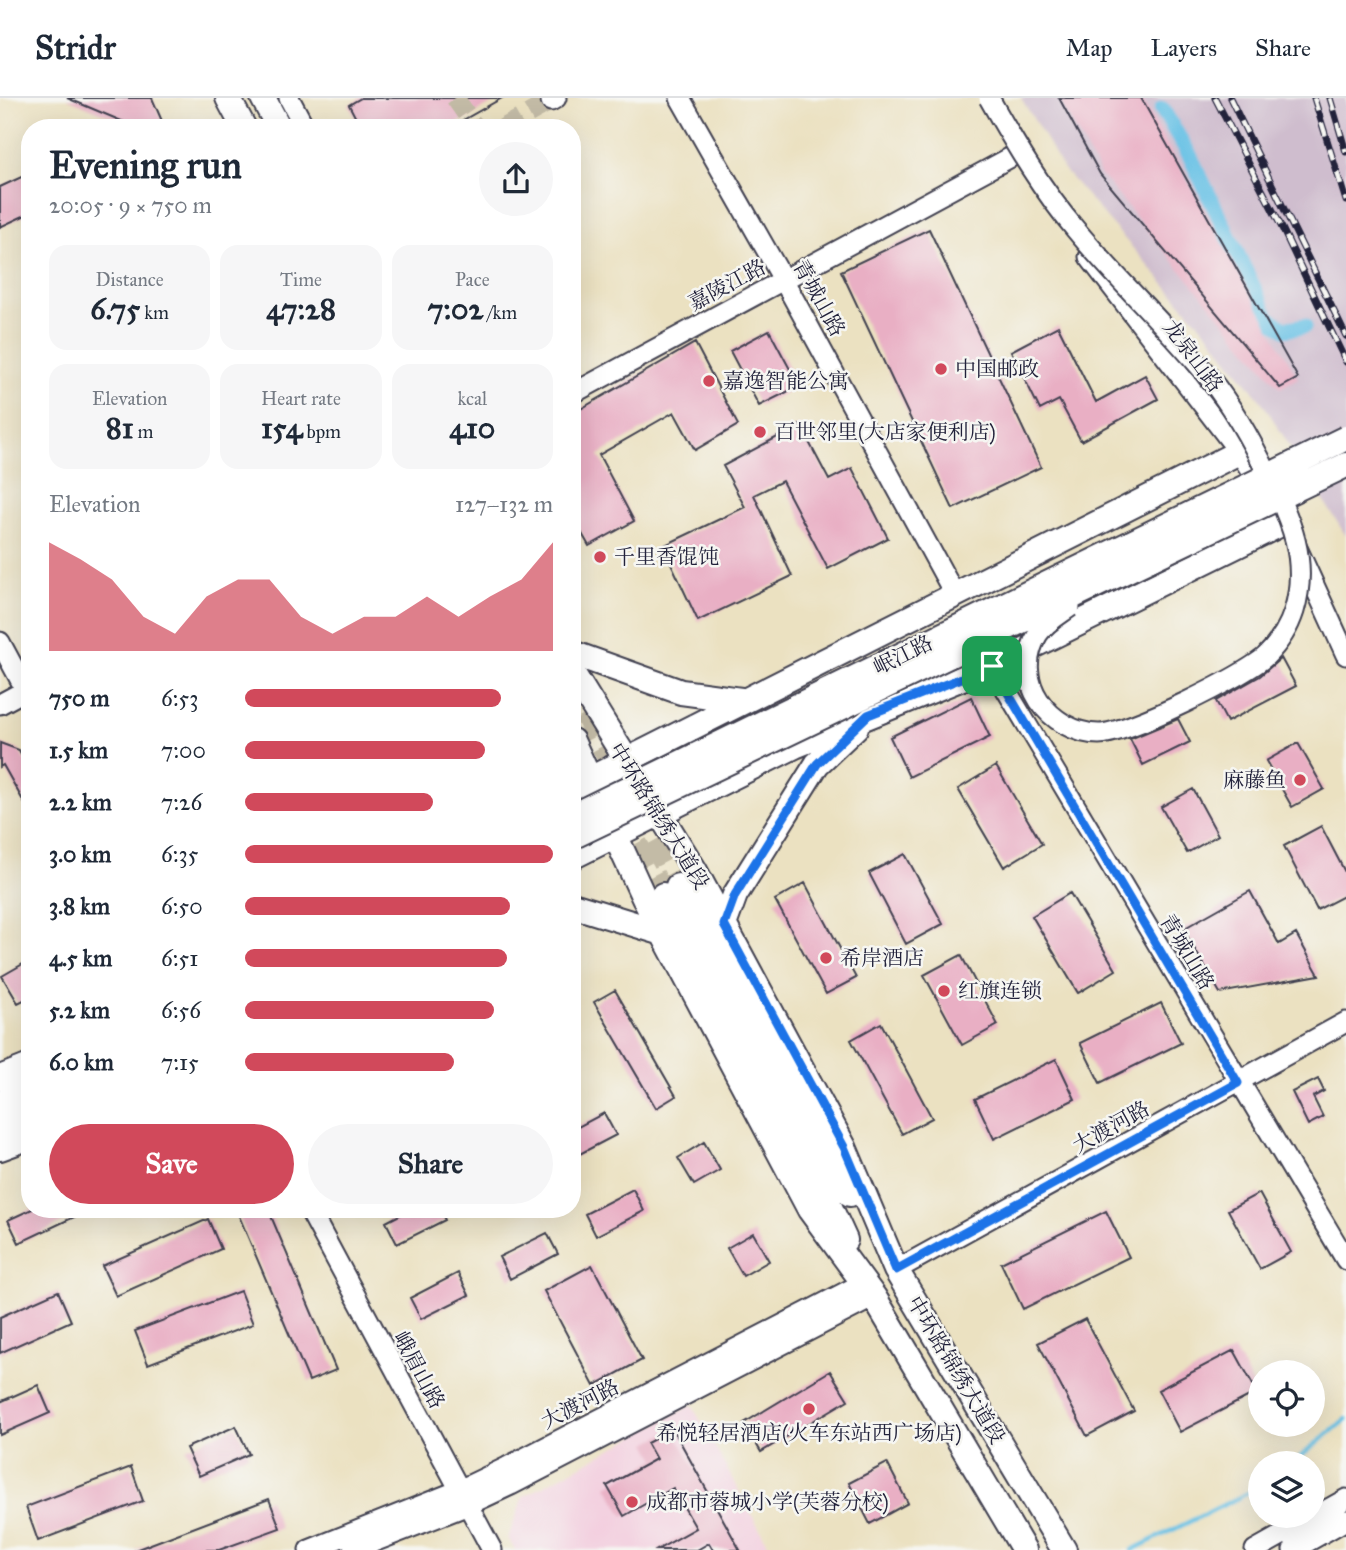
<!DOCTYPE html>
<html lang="en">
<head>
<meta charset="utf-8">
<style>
  :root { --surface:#fff; --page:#f6f6f7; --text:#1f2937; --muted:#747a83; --line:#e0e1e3; --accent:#d1495b }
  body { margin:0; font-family:"IM FELL Great Primer","Noto Serif SC",serif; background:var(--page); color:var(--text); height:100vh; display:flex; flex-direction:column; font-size:26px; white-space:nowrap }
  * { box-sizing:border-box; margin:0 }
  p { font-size:23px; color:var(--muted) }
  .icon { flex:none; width:38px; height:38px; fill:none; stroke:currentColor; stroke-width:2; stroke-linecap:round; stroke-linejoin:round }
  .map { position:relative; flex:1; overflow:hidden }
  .details { position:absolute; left:21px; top:21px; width:560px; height:1099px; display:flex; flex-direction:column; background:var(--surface); border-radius:28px; box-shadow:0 7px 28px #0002 }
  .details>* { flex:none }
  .controls { position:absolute; left:1248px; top:1262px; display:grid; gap:14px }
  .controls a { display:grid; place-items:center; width:77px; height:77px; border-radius:50%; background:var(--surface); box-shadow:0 7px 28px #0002; font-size:35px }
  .pin { position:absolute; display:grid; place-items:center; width:60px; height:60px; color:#fff; margin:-30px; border-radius:14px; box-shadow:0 4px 10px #0006 }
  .round { display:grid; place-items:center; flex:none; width:74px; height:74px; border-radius:37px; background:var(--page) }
  .overview { display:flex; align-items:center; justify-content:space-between; height:119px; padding:0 28px }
  h1 { font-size:38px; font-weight:700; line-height:52px }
  .stats { display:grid; grid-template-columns:repeat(3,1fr); gap:10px; height:119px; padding:7px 28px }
  .stats div { display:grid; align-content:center; border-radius:18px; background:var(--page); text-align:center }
  .stats b { font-size:30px; font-weight:700 }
  .stats small { font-size:19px; font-weight:400 }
  .stats p { font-size:19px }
  .chart { height:196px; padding:14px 28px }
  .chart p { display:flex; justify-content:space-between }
  .chart svg { width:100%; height:126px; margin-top:7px; fill:var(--accent); opacity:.7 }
  .action { display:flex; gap:14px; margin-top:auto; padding:14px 28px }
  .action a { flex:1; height:80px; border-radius:42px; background:var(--accent); color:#fff; font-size:28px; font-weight:700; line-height:80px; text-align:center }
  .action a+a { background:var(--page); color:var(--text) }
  ul { padding:0 28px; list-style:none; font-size:23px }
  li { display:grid; grid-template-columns:112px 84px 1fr; align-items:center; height:52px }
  li i { height:18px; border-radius:9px; background:var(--accent) }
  header { display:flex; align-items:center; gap:42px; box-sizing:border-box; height:98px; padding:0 35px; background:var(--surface); border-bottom:2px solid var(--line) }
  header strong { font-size:33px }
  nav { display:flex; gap:38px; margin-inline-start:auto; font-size:24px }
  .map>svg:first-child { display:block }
  .built { fill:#f3cfdf }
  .industrial { fill:#cfbdce }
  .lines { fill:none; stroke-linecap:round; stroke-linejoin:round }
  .stream { stroke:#68c1e5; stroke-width:4.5 }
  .canal { stroke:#68c1e5; stroke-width:16 }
  .building { fill:#e9afc4 }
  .minor-tunnel { stroke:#c3bba6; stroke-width:19; stroke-dasharray:19 10; stroke-linecap:butt }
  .major-tunnel { stroke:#c3bba6; stroke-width:24; stroke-dasharray:24 12; stroke-linecap:butt }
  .minor-casing { stroke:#403f4f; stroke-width:23 }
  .major-casing { stroke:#403f4f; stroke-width:28 }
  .minor { stroke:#fff; stroke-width:19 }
  .major { stroke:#fff; stroke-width:24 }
  .rail-casing { stroke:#22223b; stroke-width:7 }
  .rail { stroke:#f6f6f2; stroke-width:4.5; stroke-dasharray:13; stroke-linecap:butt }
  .minor-bridge-casing { stroke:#403f4f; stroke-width:23; stroke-linecap:butt }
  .major-bridge-casing { stroke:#403f4f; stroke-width:28; stroke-linecap:butt }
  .minor-bridge { stroke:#fff; stroke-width:19 }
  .major-bridge { stroke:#fff; stroke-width:24 }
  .route-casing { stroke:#fff; stroke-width:14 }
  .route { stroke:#1a73e8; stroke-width:9 }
  .poi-dot { fill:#d1495b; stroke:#f6f6f2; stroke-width:2.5 }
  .labels { text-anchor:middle; stroke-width:5; stroke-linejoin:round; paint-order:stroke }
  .street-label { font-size:21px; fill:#22223b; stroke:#f6f6f2 }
  .poi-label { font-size:21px; fill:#22223b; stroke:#f6f6f2; text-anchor:start }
</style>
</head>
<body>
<header>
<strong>Stridr</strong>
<nav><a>Map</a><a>Layers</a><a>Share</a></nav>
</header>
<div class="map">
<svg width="1346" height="1452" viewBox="0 0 1346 1452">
  <rect width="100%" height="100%" fill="#f6f6f2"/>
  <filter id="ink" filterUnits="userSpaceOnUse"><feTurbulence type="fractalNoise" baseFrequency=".0143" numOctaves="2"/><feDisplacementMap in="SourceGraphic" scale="14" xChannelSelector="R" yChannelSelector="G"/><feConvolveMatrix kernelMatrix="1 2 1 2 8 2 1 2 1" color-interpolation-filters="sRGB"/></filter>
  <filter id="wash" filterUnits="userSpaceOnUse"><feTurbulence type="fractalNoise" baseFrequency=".00686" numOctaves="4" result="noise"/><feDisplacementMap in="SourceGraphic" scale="28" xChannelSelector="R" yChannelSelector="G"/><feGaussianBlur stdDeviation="1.57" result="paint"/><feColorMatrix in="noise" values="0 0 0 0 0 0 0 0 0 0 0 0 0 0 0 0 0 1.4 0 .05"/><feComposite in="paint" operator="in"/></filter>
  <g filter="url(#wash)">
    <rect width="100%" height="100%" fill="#ebe1c1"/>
    <path class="built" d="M692,1307L771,1452H515L508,1440L523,1399Z"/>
    <path class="industrial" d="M1021,0H1346V438L1264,307L1212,240L1064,72Z"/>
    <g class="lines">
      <path class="stream" d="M1293,1365L1346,1321
        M1132,1452L1260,1389"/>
      <path class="canal" d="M1162,11L1189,56L1268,220L1286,231L1304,228"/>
    </g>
    <g id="blocks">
      <path class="building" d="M67,0H152L165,30H138Z
        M361,0H502L449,30H361L349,7Z
        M1059,0H1141L1298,280L1280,290L1100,76Z
        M30,75V115L0,129V89Z
        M929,131L1041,369L953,411L841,173Z
        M1058,228L1096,304L1145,277L1158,301L1081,343L1059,302L1040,312L1011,253Z
        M769,232L799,288L759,308L730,253Z
        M695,245L738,327L695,352L674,314L599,357L634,423L589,448L572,418V316Z
        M800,327L829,382L852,370L888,440L828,471L782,383L754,397L792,478L698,523L663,448L745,409L723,368Z
        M1281,560L1296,588L1227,624L1216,603L1260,578Z
        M971,599L990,639L909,679L890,639Z
        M1178,621L1190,644L1143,667L1130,641Z
        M0,645L19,652L30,672V715L3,667L0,669Z
        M1298,645L1324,691L1292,709L1266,663Z
        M996,668L1042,746L1004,769L958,691Z
        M1193,691L1218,737L1187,755L1161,709Z
        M1321,728L1346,776V797L1317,812L1284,748Z
        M905,756L943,826L906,846L869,775Z
        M805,785L856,880L826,896L775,802Z
        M1250,793L1279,846L1296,836L1319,877L1220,895L1183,831Z
        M1070,795L1116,872L1078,895L1032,818Z
        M961,857L998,927L962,947L924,877Z
        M30,862V899L18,905L2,878Z
        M615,892L676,998L656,1010L594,904Z
        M1161,905L1181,945L1100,985L1080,945Z
        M881,925L932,1020L902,1036L851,942Z
        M1056,961L1075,1001L994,1041L975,1001Z
        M1318,981L1324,993L1313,999L1323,1019L1308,1027L1292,994Z
        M604,1015L616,1037L572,1060V1032Z
        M704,1044L720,1072L694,1087L678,1060Z
        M633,1091L644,1113L596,1138L585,1116Z
        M1259,1095L1291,1154L1260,1171L1228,1112Z
        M32,1111H91L19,1145L8,1122Z
        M236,1111H268L336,1272L309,1283Z
        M411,1111H440L445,1122L397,1146L386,1124Z
        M1106,1113L1129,1159L1023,1211L1001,1165Z
        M208,1121L221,1151L116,1198L102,1168Z
        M547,1135L558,1156L510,1181L499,1159Z
        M753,1135L769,1163L743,1178L727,1150Z
        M592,1167L642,1262L594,1288L544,1193Z
        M458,1175L469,1197L421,1221L410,1200Z
        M58,1193L71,1223L0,1255V1219Z
        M240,1193L253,1226L148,1266L135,1233Z
        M1085,1221L1134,1313L1087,1338L1038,1245Z
        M1234,1252L1257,1294L1180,1334L1158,1292Z
        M830,1273L848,1302L761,1354L744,1325Z
        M38,1287L50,1315L0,1337V1304Z
        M236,1328L249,1356L199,1378L186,1350Z
        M673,1331L740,1452H713L709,1445L697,1452H657L696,1430L673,1390L624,1418L607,1388L656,1361L647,1345Z
        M887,1365L908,1405L870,1426L849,1385Z
        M131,1369L143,1403L38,1443L26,1409Z
        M269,1401L280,1430L219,1452H135Z"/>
    </g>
  </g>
  <g filter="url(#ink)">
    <use href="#blocks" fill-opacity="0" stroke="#403f4f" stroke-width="2"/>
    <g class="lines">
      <path class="minor-tunnel" d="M455,0L476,30
        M503,30L551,3"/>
      <path class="major-tunnel" d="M586,616L678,788
        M619,714L663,797"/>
      <g class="minor-casing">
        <path id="minor" d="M289,0L305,30
          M680,0L784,183L955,497
          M551,3L556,0
          M1089,159L1239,354L1264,393
          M572,296L1013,58
          M1298,452L1346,557
          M0,544L30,600
          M992,568L1346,1162
          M0,606L26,592
          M309,1111L492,1452
          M896,1172L1346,924
          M309,1452L457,1393L507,1369L865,1184
          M353,1452L466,1408L511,1387L874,1199
          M1255,1452L1346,1401
          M1293,1452L1346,1422"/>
      </g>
      <g class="major-casing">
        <path id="major" d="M228,0L244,30
          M263,0L279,30
          M572,555L681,594L741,602
          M572,574L694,771L844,1049L896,1172L1064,1452
          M572,643L644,800L810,1112L874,1199L1024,1452
          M572,690L1239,354
          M572,759L795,648L992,568L1285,424
          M678,788L850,1096
          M663,797L823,1094L845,1142
          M572,807L663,835
          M724,827L735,797L817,666L856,629
          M0,980L30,968
          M0,1005L30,993
          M0,1027L30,1015
          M0,1050L30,1039"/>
      </g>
      <use href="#minor" class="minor"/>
      <use href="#major" class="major"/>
      <g class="rail-casing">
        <path id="rail" d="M1215,0L1282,130L1346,264
          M1230,0L1346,238
          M1314,0L1346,103
          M1330,0L1346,54"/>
      </g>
      <use href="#rail" class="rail"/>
      <g class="minor-bridge-casing">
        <path id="minor-bridge" d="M989,0C1015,46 1042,92 1076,132C1119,184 1169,230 1211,282C1234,311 1252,344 1268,377C1291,421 1309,463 1294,513C1289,529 1278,546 1266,558C1245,578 1127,636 1099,636C1050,635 1009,582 1038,536C1046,524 1059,517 1070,509"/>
      </g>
      <g class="major-bridge-casing">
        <path id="major-bridge" d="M572,718L1346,340
          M572,739L1346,367"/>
      </g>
      <use href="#minor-bridge" class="minor-bridge"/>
      <use href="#major-bridge" class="major-bridge"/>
    </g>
  </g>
  <g class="lines" filter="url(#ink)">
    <g class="route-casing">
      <path id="route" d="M992,568L1238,985L896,1172L844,1049L724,827L735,797L817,666L868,617Z"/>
    </g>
    <use href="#route" class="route"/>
  </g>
  <g class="poi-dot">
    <circle cx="941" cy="271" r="7"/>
    <circle cx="709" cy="283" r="7"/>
    <circle cx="760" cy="334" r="7"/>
    <circle cx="600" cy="459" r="7"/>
    <circle cx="1300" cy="682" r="7"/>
    <circle cx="826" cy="860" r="7"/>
    <circle cx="944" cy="893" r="7"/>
    <circle cx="809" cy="1311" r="7"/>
    <circle cx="632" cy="1404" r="7"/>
  </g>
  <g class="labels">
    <g class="street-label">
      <text transform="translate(727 187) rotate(-28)" y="7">嘉陵江路</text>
      <text transform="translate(819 200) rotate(61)" y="7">青城山路</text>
      <text transform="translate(1193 258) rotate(53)" y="7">龙泉山路</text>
      <text transform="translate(903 557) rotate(-26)" y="7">岷江路</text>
      <text transform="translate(659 718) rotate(58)" y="7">中环路锦绣大道段</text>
      <text transform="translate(1187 854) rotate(59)" y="7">青城山路</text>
      <text transform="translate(1111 1029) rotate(-29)" y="7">大渡河路</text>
      <text transform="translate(419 1272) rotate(62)" y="7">峨眉山路</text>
      <text transform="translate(956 1272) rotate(59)" y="7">中环路锦绣大道段</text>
      <text transform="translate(580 1306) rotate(-27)" y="7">大渡河路</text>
    </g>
    <g class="poi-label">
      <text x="955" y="278">中国邮政</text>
      <text x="723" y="290">嘉逸智能公寓</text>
      <text x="774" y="341">百世邻里(大店家便利店)</text>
      <text x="614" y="466">千里香馄饨</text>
      <text x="1286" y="689" text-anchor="end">麻藤鱼</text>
      <text x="840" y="867">希岸酒店</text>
      <text x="958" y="900">红旗连锁</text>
      <text x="809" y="1342" text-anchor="middle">希悦轻居酒店(火车东站西广场店)</text>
      <text x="646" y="1411">成都市蓉城小学(芙蓉分校)</text>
    </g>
  </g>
</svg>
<div class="controls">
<a><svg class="icon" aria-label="locate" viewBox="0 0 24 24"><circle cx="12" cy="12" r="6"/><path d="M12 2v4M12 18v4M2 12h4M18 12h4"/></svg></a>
<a><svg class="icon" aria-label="layers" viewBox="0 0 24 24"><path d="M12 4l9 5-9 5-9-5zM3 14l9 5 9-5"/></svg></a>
</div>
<div class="pin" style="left:992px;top:568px;background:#1e9e55"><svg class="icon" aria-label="arrive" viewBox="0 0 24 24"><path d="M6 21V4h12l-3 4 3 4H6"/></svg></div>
<section class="details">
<div class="overview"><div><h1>Evening run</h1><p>20:05 · 9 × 750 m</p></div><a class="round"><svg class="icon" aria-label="share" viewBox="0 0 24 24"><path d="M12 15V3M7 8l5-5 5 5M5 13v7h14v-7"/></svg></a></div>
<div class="stats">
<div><p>Distance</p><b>6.75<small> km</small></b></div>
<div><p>Time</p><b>47:28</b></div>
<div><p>Pace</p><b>7:02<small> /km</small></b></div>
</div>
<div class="stats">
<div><p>Elevation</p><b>81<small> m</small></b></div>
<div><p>Heart rate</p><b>154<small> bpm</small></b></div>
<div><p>kcal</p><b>410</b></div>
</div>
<div class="chart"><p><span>Elevation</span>127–132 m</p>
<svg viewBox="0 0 160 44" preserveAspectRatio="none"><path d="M0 44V6L10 12L20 19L30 32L40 38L50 25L60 19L70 19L80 32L90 38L100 32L110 32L120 25L130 32L140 25L150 19L160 6V44z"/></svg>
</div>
<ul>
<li><b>750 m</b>6:53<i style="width:83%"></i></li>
<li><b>1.5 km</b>7:00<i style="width:78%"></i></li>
<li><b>2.2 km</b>7:26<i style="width:61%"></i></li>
<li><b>3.0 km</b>6:35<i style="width:100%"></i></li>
<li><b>3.8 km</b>6:50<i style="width:86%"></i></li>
<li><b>4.5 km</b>6:51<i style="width:85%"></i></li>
<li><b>5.2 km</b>6:56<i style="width:81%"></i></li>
<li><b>6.0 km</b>7:15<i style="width:68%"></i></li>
</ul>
<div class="action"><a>Save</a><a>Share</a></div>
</section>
</div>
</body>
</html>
